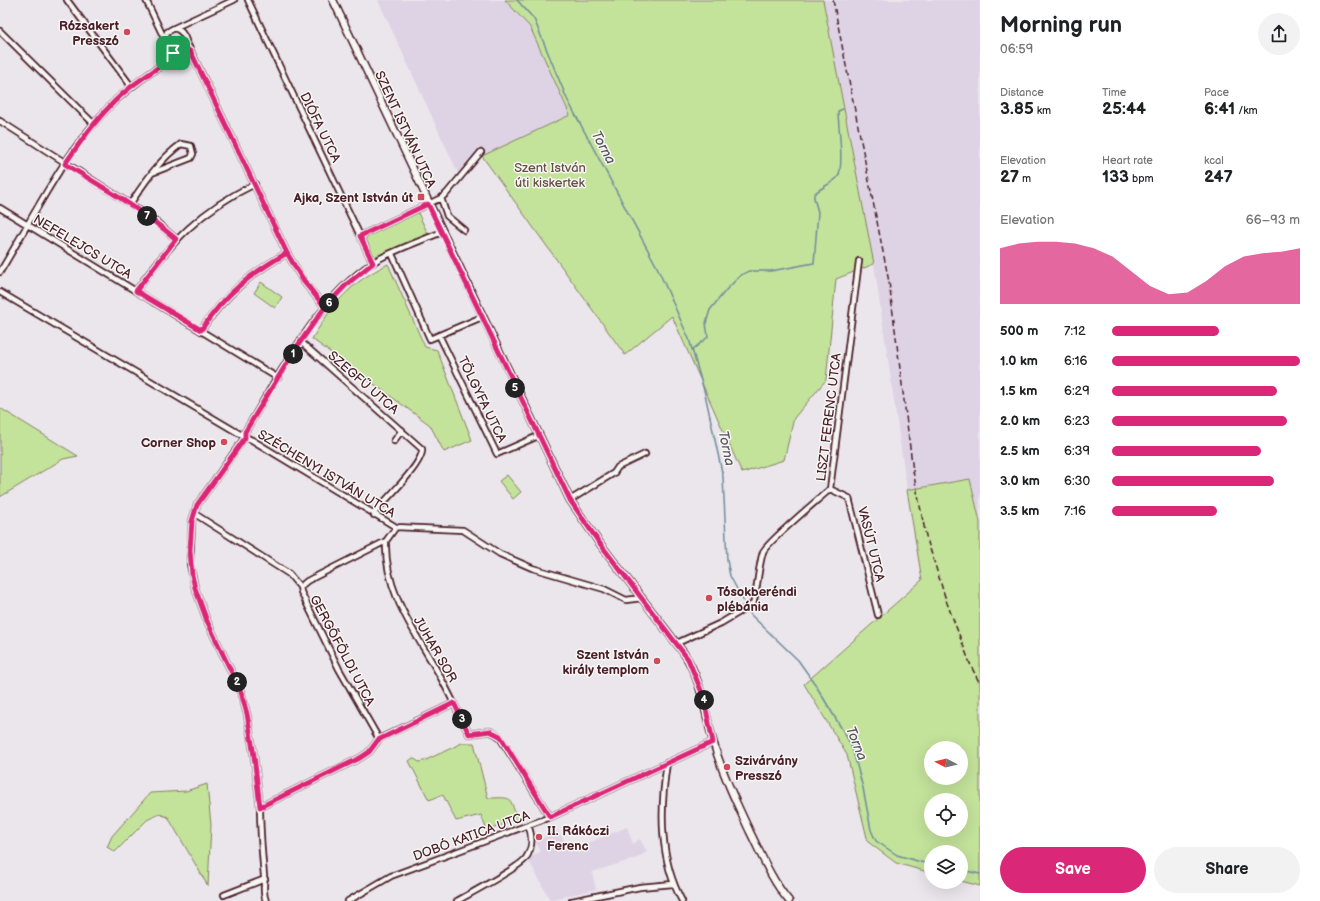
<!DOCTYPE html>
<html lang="en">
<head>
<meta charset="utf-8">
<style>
  :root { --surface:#fff; --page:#f2f2f2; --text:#202124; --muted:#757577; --accent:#db2777 }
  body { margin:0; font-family:"Balsamiq Sans",sans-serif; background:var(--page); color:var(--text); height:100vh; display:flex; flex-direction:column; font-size:15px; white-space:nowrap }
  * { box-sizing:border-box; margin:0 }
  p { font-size:13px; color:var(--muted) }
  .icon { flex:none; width:22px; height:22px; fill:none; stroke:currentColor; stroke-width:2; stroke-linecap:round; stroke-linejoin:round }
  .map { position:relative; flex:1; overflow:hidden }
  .sheet { display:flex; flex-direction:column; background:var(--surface); width:340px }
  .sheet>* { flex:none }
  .needle { width:26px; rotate:277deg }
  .fabs { position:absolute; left:924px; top:741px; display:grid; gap:8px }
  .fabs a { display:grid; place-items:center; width:44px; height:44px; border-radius:50%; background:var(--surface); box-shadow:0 4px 16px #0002; font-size:20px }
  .pin { position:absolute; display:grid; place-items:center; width:34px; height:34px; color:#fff; margin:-17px; border-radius:8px; box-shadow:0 2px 6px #0006 }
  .km { position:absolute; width:20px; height:20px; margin:-10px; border-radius:50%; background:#222; color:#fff; font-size:11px; line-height:20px; text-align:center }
  .round { display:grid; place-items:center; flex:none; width:42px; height:42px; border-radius:21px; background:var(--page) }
  .head { display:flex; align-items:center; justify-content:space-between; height:68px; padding:0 20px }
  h1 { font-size:22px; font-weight:800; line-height:30px }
  .metrics { display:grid; grid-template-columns:repeat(3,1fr); gap:6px; height:68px; padding:4px 20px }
  .metrics div { display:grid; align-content:center }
  .metrics b { font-size:17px; font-weight:800 }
  .metrics small { font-size:11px; font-weight:400 }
  .metrics p { font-size:11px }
  .chart { height:112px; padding:8px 20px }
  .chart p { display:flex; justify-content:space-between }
  .chart svg { width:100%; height:72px; margin-top:4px; fill:var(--accent); opacity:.7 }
  .button { display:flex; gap:8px; margin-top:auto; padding:8px 20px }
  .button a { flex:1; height:46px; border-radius:24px; background:var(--accent); color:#fff; font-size:16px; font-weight:800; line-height:46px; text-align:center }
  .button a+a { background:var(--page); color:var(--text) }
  ul { padding:0 20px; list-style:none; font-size:13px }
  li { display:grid; grid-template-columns:64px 48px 1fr; align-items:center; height:30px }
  li i { height:10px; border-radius:5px; background:var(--accent) }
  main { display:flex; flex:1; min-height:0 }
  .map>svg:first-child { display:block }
  .built { fill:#ded3e5 }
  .green { fill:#c3e29a; stroke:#868062; fill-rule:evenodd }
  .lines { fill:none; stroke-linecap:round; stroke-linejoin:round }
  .stream { stroke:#6f8b9c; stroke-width:1.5 }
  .street-casing { stroke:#4a1f2b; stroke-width:8 }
  .secondary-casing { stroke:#4a1f2b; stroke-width:9 }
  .street { stroke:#f6f6f2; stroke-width:4.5 }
  .secondary { stroke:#f6f6f2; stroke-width:6 }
  .rail { stroke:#4a1f2b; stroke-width:1.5; stroke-dasharray:6 3; stroke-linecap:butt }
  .route-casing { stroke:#fff; stroke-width:8 }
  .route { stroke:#db2777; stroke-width:5 }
  .poi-dot { fill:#d1495b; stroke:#f6f6f2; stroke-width:1.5 }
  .labels { text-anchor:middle; stroke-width:3; stroke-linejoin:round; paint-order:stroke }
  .poi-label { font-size:13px; font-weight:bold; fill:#4a1f2b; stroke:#f6f6f2; text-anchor:end }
  .street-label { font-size:13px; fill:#4a1f2b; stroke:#f6f6f2 }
  .park-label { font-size:13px; fill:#685047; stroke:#f6f6f2 }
  .water-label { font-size:14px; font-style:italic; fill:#5c5563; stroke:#f6f6f2 }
</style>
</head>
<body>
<main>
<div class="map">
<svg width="980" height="901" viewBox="0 0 980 901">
  <rect width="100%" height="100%" fill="#ebe6ec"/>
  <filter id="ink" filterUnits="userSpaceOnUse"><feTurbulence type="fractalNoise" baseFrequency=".025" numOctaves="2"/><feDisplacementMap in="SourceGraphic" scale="8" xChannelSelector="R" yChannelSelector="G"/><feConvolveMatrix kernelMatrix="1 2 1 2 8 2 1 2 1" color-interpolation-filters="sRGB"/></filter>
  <g filter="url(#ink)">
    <path class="built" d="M378,0H505L530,27L570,115L482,156L458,173Z
      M823,0H980V522L970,479L907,490L874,264Z
      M627,827L633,844L640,839L647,852L637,858L592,872L596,889L550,900L528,859L541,851L535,842L557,830L571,850Z"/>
    <path class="green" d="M505,0H823L874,264L836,279L826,380L794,418L784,460L742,473L672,316L625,355L482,156L570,115L530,27Z
      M417,211L428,234L374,258L364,236Z
      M388,264L425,347L437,350L472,440L444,452L430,425L312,339C334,302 349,284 388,264Z
      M261,282L282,297L275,308L254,293Z
      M0,408L78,456L63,459L0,497Z
      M507,475L521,492L513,499L499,481Z
      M970,479L980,522V886L961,881V852H931V873L896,863L868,842L847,755L804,684L922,580L907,490ZM931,748H961V778H931ZM931,800H961V830H931Z
      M462,743H474L488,798C512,798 509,794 517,819L487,831L481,815L456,821L443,795L429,800L409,761L413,758L419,762L424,761Z
      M207,784L211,825L208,886L168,817L159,814L147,820L115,852L107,847L112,836L150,793L186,791Z"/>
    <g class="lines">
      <path class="stream" d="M517,0L534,19L567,99L657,267L689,339L705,394L723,477L727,560L730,576L751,615L798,660L815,684L849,741L853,751L863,788L871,830L876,841L897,855L931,865
        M692,350L708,337L706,323L710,310L726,290L741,275L749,271H771L814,263L818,212L814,198V194C821,188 830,184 837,178C845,170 838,124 838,111L843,109
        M961,870L980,874"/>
      <g class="street-casing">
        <path id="street" d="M67,0L131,86
          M146,0L164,38
          M248,0L373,263
          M174,28C183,30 188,40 186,49L179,54L170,50L165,39L167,32Z
          M174,28L234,0
          M0,31L94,124
          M186,41L287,253L304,282L325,307
          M0,121L130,204L154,220L176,239
          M441,198L447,216L464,230
          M130,204C145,182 159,160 181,144L191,146L193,154L191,158L152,173
          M0,208L278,378
          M360,236L441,198L447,193L481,152
          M392,254L430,339L482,317
          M0,272C34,216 64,152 111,105C131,85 155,69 179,54
          M136,291C171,242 200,210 255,184
          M0,292L245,437L252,440L396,527L463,530L500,554L532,568L604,589L626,600L642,598
          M201,330C226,294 250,274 287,253
          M439,335L497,454L538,436
          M301,342L422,449C424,463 385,500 375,512L374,515
          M394,441L402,430
          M830,489L849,498L878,615
          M570,500L614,473L618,467L645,454
          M195,514L289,574L300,587
          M396,527L386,541L307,581L300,587L301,592L339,669L379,739L454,703
          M386,541C384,590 413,629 436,669C448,690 458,712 469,734L490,731L499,736L550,817
          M677,643L721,623L753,604C758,587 758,568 763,552C766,543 819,499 830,489L859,261
          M667,763C660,809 659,859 682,901
          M260,807L254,756L247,714L241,692L207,621L195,588L190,564L192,521L197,505L245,437V432C278,377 318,298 372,263C391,251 421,241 442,232
          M224,895L265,879
          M266,901C262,892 265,886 264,876C262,853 260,831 260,807L360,758L369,752L379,739
          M348,901L391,876L550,817L713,742
          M457,901C471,893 519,868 526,858C533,847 533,837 528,825
          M572,901L640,887L673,884"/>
      </g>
      <g class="secondary-casing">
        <path id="secondary" d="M333,0L570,500L598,541L683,652C702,680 704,710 713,741C722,773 736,802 750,832C762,856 772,881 789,901"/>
      </g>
      <use href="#street" class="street"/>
      <use href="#secondary" class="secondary"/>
      <path class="rail" d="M833,0L889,282L913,471L926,536L947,603L971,666L980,684"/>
    </g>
  </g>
  <g class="lines" filter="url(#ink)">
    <g class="route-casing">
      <path id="route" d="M173,53L179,54L186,49L191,52L287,253L304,282L325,307L296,348L245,432V438L197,505L192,521L190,550L192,575L195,588L207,621L241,692L247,714L254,756L260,807L360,758L369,752L378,740L454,703L469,734L490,731L500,736L550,817L713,742L703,695L688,659L598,541L570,500L428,204L360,236L373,263L347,284L325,307C310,290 298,273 287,253C250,274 225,294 201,330L136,291L176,239C142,210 103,187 65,164C84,136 105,107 132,86C144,77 158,68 170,59L173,53"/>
    </g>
    <use href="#route" class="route"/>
  </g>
  <g class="poi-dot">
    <circle cx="127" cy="32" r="4"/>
    <rect x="417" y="193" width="8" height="8" rx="2"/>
    <circle cx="224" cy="442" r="4"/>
    <circle cx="709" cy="598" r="4"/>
    <circle cx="657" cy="661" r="4"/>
    <circle cx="727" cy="767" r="4"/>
    <circle cx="539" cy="837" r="4"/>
  </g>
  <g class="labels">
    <g class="poi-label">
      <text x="119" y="30">Rózsakert<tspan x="119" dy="15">Presszó</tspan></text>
      <text x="413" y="202">Ajka, Szent István út</text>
      <text x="216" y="447">Corner Shop</text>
      <text x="717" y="596" text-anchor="start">Tósokberéndi<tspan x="717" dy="15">plébánia</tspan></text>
      <text x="649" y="659">Szent István<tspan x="649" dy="15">király templom</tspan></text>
      <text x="735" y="765" text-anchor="start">Szivárvány<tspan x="735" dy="15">Presszó</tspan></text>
      <text x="547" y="835" text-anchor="start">II. Rákóczi<tspan x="547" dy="15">Ferenc</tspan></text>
    </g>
    <g class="street-label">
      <text transform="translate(321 127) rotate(64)" y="5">DIÓFA UTCA</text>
      <text transform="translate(406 129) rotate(65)" y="5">SZENT ISTVÁN UTCA</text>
      <text transform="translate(83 246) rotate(31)" y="5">NEFELEJCS UTCA</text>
      <text transform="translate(364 382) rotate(41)" y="5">SZEGFŰ UTCA</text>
      <text transform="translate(483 399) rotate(64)" y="5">TÖLGYFA UTCA</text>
      <text transform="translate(828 417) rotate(-83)" y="5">LISZT FERENC UTCA</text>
      <text transform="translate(327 473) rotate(31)" y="5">SZÉCHENYI ISTVÁN UTCA</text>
      <text transform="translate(872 544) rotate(76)" y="5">VASÚT UTCA</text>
      <text transform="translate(436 649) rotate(60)" y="5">JUHAR SOR</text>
      <text transform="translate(343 650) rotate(62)" y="5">GERGŐFÖLDI UTCA</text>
      <text transform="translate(471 835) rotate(-20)" y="5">DOBÓ KATICA UTCA</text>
    </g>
    <g class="park-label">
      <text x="550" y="172">Szent István<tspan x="550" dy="15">úti kiskertek</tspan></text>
    </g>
    <g class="water-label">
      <text transform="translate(604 147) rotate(62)" y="5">Torna</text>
      <text transform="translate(727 448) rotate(78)" y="5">Torna</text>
      <text transform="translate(857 743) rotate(68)" y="5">Torna</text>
    </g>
  </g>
</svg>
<div class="fabs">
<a><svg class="needle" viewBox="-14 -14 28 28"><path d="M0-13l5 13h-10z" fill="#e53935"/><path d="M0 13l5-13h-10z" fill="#757577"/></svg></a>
<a><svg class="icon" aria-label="locate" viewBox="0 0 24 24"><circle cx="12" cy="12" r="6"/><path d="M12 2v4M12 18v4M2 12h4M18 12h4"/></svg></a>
<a><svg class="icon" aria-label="layers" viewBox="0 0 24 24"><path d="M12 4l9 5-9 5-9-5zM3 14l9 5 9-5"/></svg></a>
</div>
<div class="pin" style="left:173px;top:53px;background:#1e9e55"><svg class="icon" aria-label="arrive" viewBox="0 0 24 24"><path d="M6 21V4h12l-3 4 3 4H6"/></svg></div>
<b class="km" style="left:293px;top:354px">1</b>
<b class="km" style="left:237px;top:682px">2</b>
<b class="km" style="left:462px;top:719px">3</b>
<b class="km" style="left:704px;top:700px">4</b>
<b class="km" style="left:515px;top:388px">5</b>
<b class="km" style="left:329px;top:303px">6</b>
<b class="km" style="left:147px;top:216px">7</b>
</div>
<section class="sheet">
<div class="head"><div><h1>Morning run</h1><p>06:59</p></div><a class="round"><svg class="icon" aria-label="share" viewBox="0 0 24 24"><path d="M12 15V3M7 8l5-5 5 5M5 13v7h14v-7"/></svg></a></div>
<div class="metrics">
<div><p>Distance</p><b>3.85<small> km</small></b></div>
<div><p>Time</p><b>25:44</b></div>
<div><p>Pace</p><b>6:41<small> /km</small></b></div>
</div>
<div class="metrics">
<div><p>Elevation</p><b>27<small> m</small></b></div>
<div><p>Heart rate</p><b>133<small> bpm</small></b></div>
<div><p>kcal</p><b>247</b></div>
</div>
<div class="chart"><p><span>Elevation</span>66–93 m</p>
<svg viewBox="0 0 160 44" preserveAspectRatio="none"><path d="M0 44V10L10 7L20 6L30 6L40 7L50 10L60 15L70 24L80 33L90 38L100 37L110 30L120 21L130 15L140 13L150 12L160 10V44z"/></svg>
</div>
<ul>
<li><b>500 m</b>7:12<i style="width:57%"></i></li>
<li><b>1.0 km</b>6:16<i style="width:100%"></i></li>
<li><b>1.5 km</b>6:29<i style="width:88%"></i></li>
<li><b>2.0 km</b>6:23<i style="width:93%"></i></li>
<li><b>2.5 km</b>6:39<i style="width:79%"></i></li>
<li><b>3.0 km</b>6:30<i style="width:86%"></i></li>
<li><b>3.5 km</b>7:16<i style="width:56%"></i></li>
</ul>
<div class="button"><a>Save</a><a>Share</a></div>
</section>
</main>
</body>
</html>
